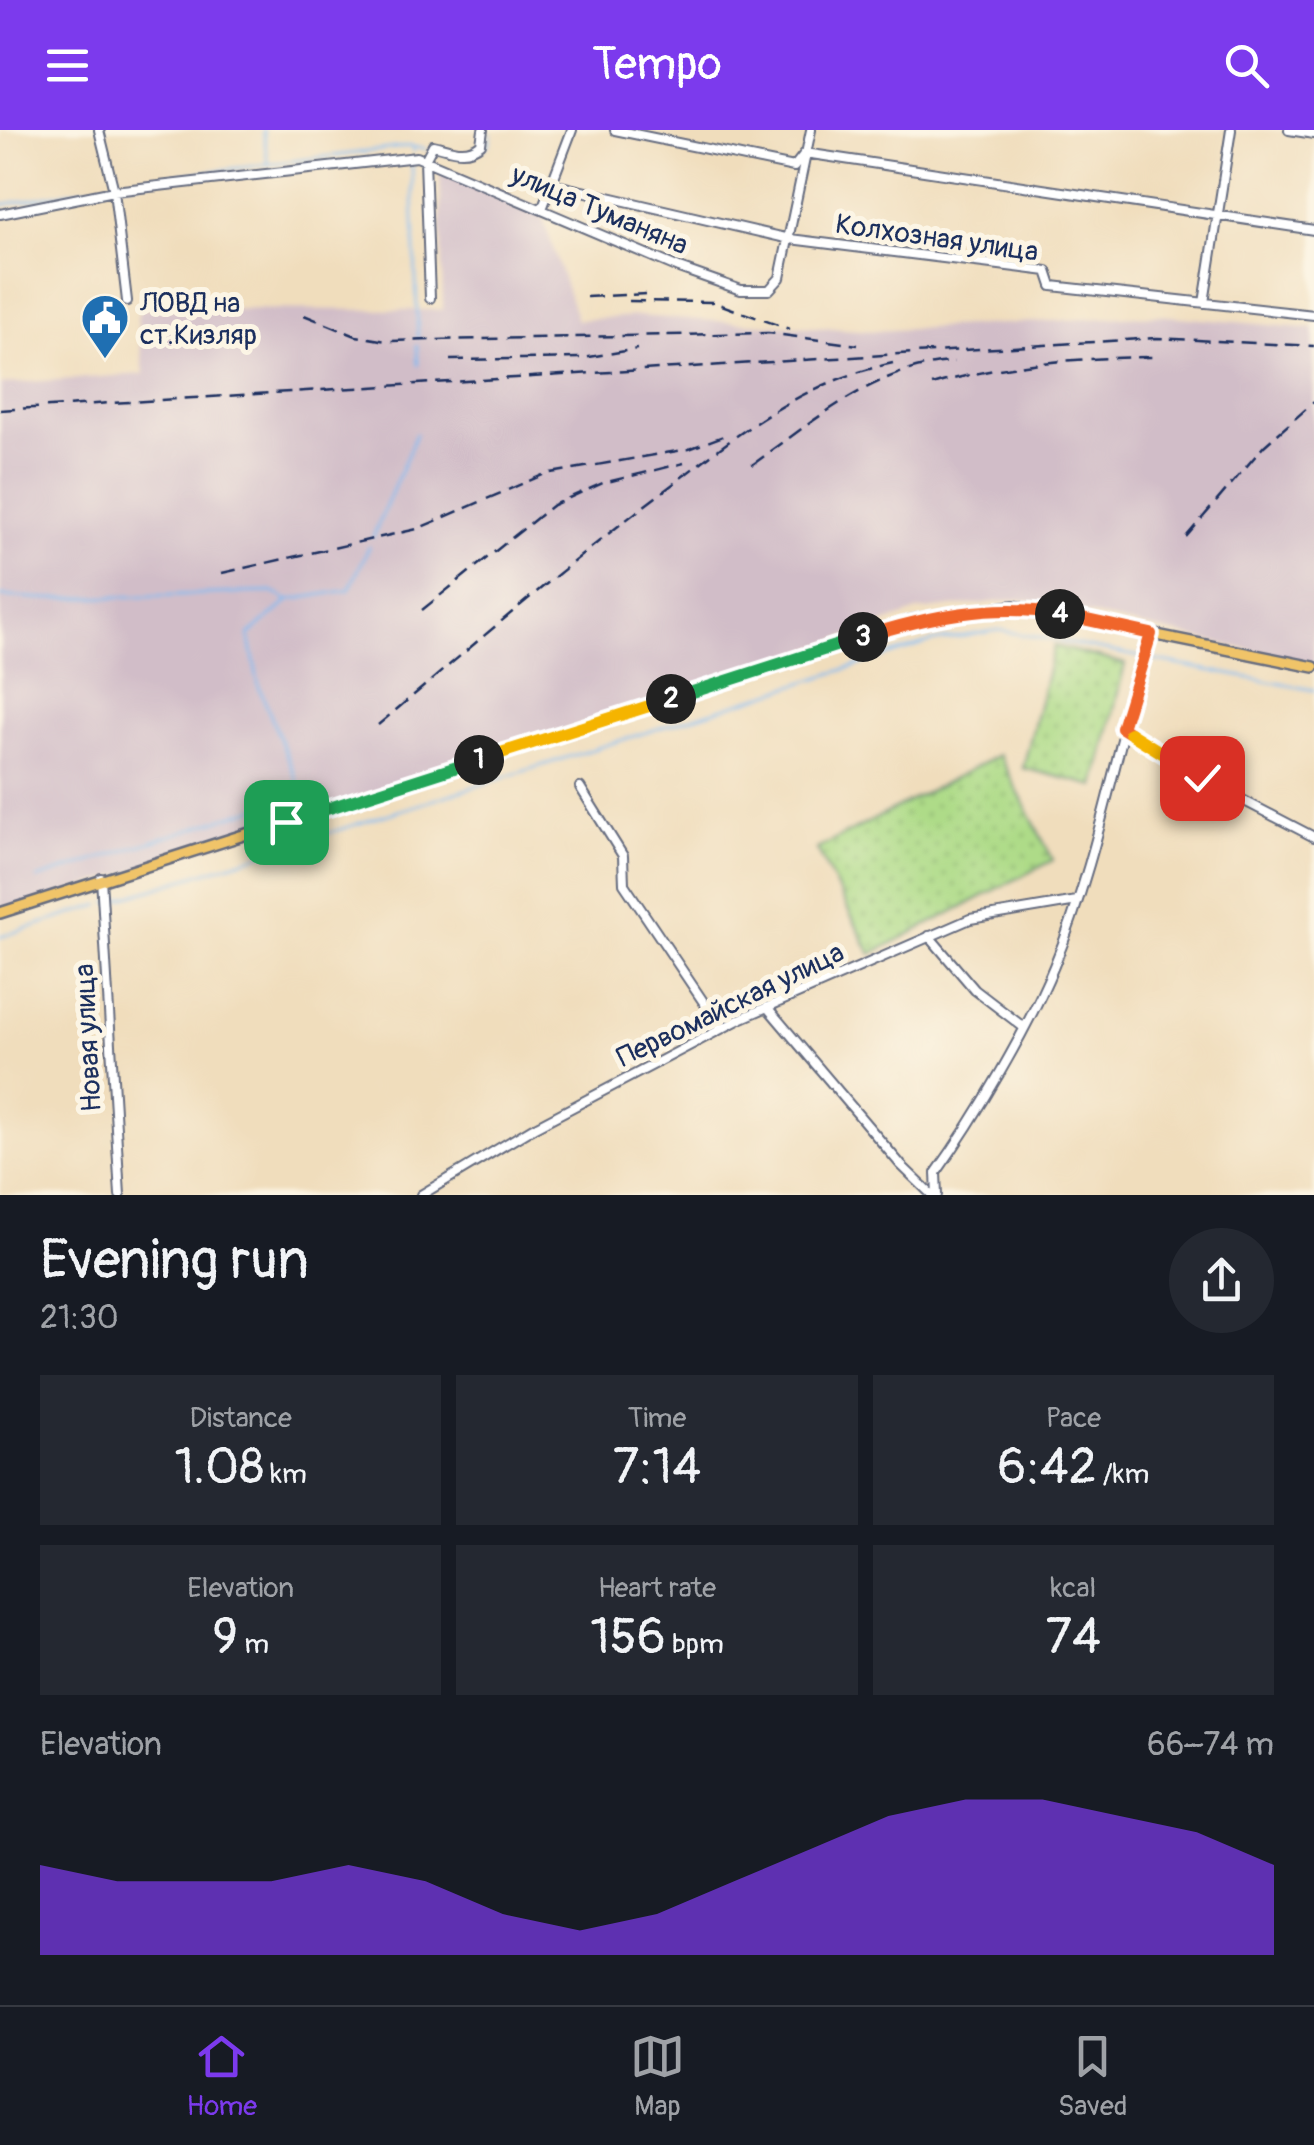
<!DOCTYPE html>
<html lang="en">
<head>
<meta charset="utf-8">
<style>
  :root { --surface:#171b24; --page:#242831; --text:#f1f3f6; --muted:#9ea1a6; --line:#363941; --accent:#7c3aed }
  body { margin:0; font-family:Pangolin,sans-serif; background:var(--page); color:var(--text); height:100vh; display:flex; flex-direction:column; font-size:38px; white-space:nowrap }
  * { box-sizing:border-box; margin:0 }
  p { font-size:32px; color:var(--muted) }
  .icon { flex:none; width:55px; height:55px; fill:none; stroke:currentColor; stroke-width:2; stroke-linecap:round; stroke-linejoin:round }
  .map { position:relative; height:1065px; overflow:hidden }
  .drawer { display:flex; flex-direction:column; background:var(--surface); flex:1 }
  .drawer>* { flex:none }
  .pin { position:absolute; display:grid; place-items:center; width:85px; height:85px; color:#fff; margin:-42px; border-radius:20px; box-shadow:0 5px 15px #0006 }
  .km { position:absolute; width:50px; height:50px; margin:-25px; border-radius:50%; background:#222; color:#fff; font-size:28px; line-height:50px; text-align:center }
  .round { display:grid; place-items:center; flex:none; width:105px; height:105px; border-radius:52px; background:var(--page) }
  .head { display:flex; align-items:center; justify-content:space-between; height:170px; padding:0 40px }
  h1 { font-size:55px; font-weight:600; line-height:75px }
  .figures { display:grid; grid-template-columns:repeat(3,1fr); gap:15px; height:170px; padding:10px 40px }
  .figures div { display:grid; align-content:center; border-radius:0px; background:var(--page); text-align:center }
  .figures b { font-size:50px; font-weight:600 }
  .figures small { font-size:28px; font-weight:400 }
  .figures p { font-size:28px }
  .chart { height:280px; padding:20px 40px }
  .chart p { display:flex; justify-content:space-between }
  .chart svg { width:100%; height:180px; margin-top:10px; fill:var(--accent); opacity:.7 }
  header { display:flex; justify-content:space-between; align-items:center; height:130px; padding:0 40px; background:var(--accent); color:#fff; font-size:45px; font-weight:600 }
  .tabs { display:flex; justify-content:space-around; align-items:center; height:140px; border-top:2px solid var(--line); background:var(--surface); font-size:28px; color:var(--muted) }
  .tabs a { display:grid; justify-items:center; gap:5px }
  .tabs .on { color:var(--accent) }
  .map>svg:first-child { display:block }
  .railway { fill:#d1bdc8 }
  .garden { fill:url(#garden-dots); stroke:#648573; stroke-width:2.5 }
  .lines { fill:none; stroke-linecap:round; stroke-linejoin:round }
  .stream { stroke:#7fbbf1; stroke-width:2.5 }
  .minor-casing { stroke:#666c7f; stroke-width:12 }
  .major-casing { stroke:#666c7f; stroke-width:14 }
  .minor { stroke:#fff; stroke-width:8 }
  .major { stroke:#f0c469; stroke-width:9 }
  .rail { stroke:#1b2f5e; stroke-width:2.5; stroke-dasharray:15 8; stroke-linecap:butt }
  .split-1-casing { stroke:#fff; stroke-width:20 }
  .split-2-casing { stroke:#fff; stroke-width:20 }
  .split-3-casing { stroke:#fff; stroke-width:20 }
  .split-4-casing { stroke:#fff; stroke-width:20 }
  .split-5-casing { stroke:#fff; stroke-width:20 }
  .split-6-casing { stroke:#fff; stroke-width:20 }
  .split-1 { stroke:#22a559; stroke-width:12 }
  .split-2 { stroke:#f5b400; stroke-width:12 }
  .split-3 { stroke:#22a559; stroke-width:12 }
  .split-4 { stroke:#f0652b; stroke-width:12 }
  .split-5 { stroke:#f0652b; stroke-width:12 }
  .split-6 { stroke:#f5b400; stroke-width:12 }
  .labels { text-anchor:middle; stroke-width:10; stroke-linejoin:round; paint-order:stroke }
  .street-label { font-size:28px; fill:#1b2f5e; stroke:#fcf5e5 }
  .poi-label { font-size:28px; fill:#1b2f5e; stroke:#fcf5e5; text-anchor:start }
</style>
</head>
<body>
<header><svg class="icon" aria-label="menu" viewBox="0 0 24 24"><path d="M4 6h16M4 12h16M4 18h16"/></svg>Tempo<svg class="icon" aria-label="search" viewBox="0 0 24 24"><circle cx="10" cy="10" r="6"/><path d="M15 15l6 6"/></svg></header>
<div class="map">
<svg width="1314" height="1065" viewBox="0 0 1314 1065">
  <defs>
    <pattern id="garden-dots" width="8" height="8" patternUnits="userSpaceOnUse" patternTransform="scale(2.5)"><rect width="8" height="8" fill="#aedb88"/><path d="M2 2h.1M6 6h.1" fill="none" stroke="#95bc78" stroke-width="1.8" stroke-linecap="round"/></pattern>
  </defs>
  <rect width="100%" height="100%" fill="#fcf5e5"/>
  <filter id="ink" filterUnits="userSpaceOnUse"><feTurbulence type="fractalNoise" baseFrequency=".01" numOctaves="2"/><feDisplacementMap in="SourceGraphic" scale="20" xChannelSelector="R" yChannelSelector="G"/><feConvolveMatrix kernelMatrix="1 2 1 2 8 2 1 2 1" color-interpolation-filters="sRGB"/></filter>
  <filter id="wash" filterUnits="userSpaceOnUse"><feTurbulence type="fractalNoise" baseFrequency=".0048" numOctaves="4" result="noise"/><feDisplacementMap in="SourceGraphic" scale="40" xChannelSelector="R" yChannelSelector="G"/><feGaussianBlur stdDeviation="2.25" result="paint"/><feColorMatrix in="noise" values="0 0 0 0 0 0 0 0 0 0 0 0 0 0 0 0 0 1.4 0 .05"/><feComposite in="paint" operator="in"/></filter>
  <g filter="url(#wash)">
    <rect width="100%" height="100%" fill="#f0ddbc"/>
    <path class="railway" d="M440,39L540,79L577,190L637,186L875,201L1158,185L1314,199V534L1020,469L918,481L778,531L0,784V254L144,244L137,186L141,179L443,180Z"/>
    <path class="garden" d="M1054,516L1125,534L1095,656L1023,638Z
      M999,625L1053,730L871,824L817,719Z"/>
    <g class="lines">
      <path class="stream" d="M263,0L268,34L412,16L413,22
        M413,17L425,19
        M436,22L464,28L489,15L491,4
        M412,34L418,208
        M115,54L268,34
        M0,75L108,55
        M417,216L418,235
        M373,407L416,304
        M0,466L49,469L272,462L288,470
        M1148,529L1314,560
        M37,749L302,663L259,557L249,505L290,470L349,460L369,417
        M108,773L931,512L999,500L1141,527
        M0,807L100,775"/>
    </g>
  </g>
  <g filter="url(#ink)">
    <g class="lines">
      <g class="minor-casing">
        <path id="minor" d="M99,0L114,61L127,171
          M615,0L794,37L805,23L1314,100
          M1289,0L1314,4
          M552,54L790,109L1047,141L1052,156L1314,185
          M542,79L572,0
          M0,84L114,61L417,27L679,138L741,160H769L780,148L811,0
          M430,168L425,30L433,15C451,19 465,27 481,14L483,0
          M1204,173L1231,0
          M1122,598L1202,649L1314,707
          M580,657L623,726L624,754L721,898
          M101,748L120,1065
          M929,806L975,860L1022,896
          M767,877L901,1035L932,1065
          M421,1065L533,998L742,888L970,789L1077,771
          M937,1065L936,1043C976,987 1028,899 1054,836C1098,730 1117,613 1151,504"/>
      </g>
      <g class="major-casing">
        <path id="major" d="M0,783L914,490L1014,476L1314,537"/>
      </g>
      <use href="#minor" class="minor"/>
      <use href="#major" class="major"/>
      <path class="rail" d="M586,167L646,164
        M629,171L713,172L789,199
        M304,185L356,206L387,211L768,203L858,215
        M450,230L584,228L637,219
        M932,255C1008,232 1079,228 1158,227
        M0,280L1157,208L1314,216
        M752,335C811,293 878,235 954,232
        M1186,407L1264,316L1314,272
        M222,443L417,399L545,344L689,319L726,305
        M422,480L553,375L603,353L684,333
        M378,595C470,518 561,439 656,367C735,307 793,255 893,233"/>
    </g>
  </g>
  <g class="lines" filter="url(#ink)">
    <g class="split-1-casing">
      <path id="split-1" d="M286,692L479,630"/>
    </g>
    <g class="split-2-casing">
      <path id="split-2" d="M479,630L671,569"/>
    </g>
    <g class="split-3-casing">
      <path id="split-3" d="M671,569L863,507"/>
    </g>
    <g class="split-4-casing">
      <path id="split-4" d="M863,507C928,486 993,473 1060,484"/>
    </g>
    <g class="split-5-casing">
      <path id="split-5" d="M1060,484L1151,504L1122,598L1130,603"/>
    </g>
    <g class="split-6-casing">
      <path id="split-6" d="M1130,603L1202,648"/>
    </g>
    <use href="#split-1" class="split-1"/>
    <use href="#split-2" class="split-2"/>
    <use href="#split-3" class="split-3"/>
    <use href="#split-4" class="split-4"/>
    <use href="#split-5" class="split-5"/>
    <use href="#split-6" class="split-6"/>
  </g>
  <defs>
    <g id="civic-pin" transform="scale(2.5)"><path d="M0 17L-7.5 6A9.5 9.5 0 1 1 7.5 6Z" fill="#1f6fb2" stroke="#fcf5e5"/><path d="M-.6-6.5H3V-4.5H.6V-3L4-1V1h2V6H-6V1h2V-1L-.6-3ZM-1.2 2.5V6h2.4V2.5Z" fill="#fff"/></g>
  </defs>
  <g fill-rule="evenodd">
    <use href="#civic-pin" x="105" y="188"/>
  </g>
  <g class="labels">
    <g class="street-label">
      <text transform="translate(600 79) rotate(23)" y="10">улица Туманяна</text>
      <text transform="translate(937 107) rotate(8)" y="10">Колхозная улица</text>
      <text transform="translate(730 874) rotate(-26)" y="10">Первомайская улица</text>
      <text transform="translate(87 908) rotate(-93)" y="10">Новая улица</text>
    </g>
    <g class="poi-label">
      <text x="140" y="182">ЛОВД на<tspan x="140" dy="32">ст.Кизляр</tspan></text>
    </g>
  </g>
</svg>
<div class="pin" style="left:286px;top:692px;background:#1e9e55"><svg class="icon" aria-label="arrive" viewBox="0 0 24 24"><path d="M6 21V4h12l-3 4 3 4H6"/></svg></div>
<div class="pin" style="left:1202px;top:648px;background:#d93025"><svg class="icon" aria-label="check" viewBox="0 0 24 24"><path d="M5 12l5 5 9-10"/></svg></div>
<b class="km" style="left:479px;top:630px">1</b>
<b class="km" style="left:671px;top:569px">2</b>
<b class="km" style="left:863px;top:507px">3</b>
<b class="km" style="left:1060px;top:484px">4</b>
</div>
<section class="drawer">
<div class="head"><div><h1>Evening run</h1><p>21:30</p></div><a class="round"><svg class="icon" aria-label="share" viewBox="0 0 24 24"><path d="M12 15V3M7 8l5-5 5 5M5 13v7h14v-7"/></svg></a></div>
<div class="figures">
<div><p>Distance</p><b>1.08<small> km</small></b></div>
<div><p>Time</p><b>7:14</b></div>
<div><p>Pace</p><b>6:42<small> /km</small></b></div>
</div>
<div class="figures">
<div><p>Elevation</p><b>9<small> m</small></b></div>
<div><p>Heart rate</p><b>156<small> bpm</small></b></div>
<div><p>kcal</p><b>74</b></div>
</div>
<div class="chart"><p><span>Elevation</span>66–74 m</p>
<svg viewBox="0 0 160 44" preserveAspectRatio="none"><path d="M0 44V22L10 26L20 26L30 26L40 22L50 26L60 34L70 38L80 34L90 26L100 18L110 10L120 6L130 6L140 10L150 14L160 22V44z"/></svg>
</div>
</section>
<nav class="tabs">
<a class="on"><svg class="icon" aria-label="home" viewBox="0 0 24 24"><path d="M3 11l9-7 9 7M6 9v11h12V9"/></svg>Home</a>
<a><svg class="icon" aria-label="map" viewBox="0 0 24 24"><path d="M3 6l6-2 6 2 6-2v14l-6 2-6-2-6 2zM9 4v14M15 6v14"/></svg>Map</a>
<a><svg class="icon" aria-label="saved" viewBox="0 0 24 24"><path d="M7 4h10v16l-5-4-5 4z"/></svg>Saved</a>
</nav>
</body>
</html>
